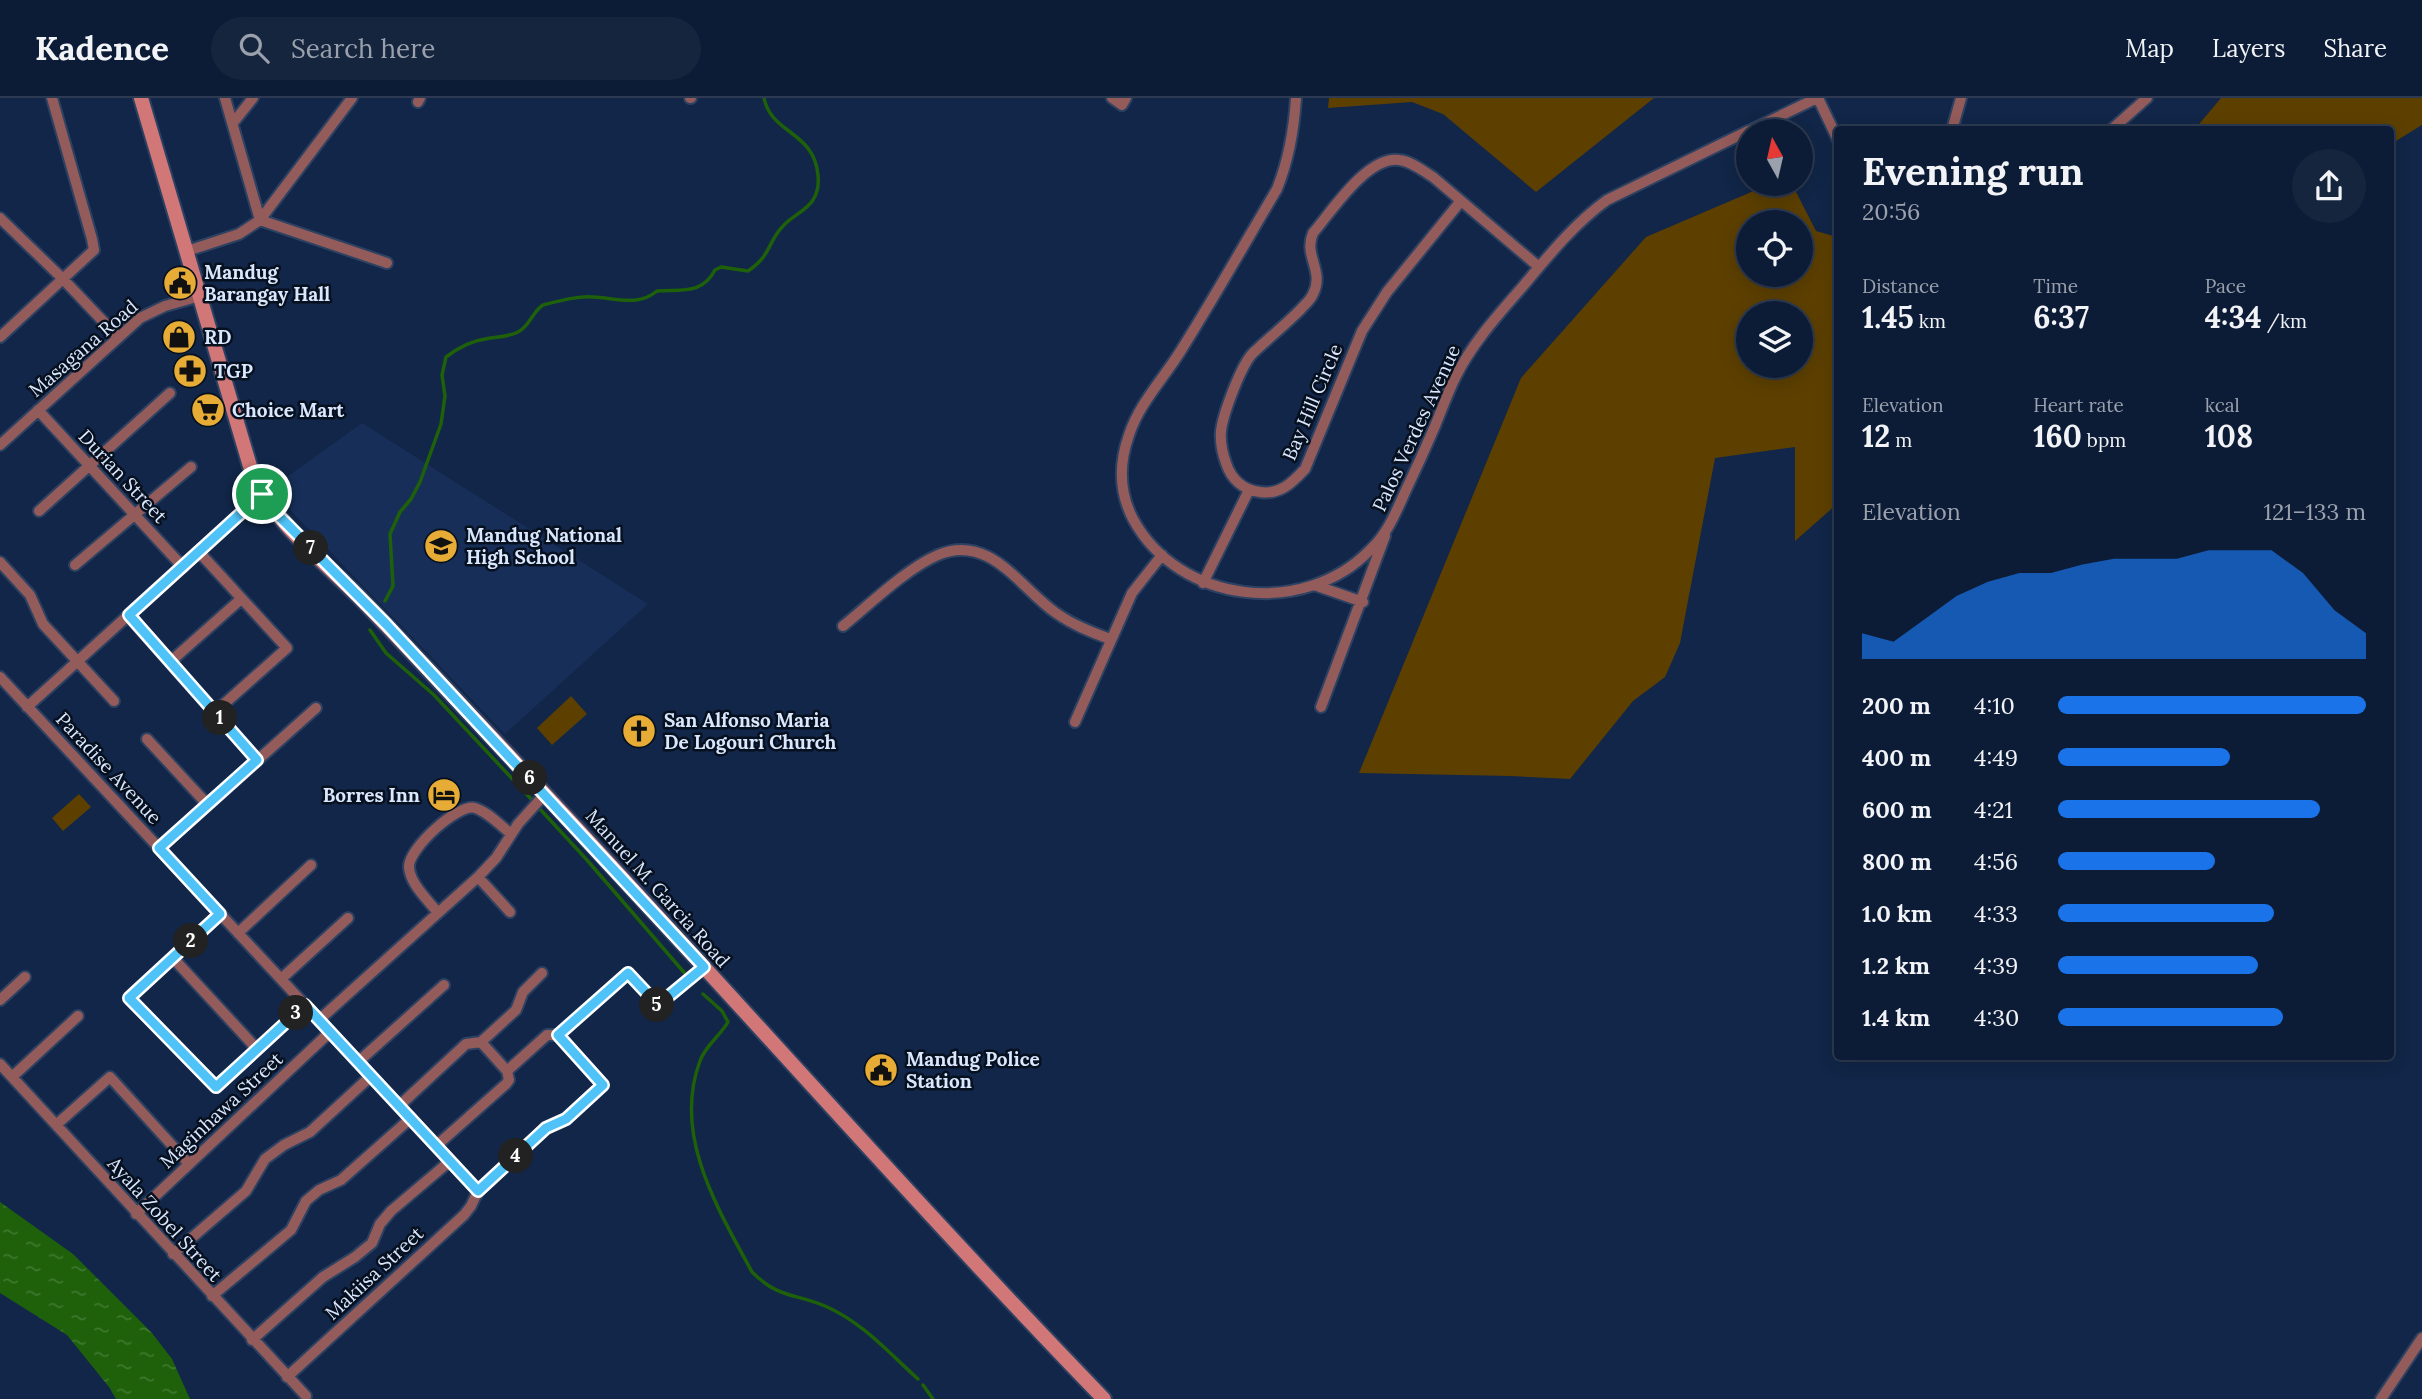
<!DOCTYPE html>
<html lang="en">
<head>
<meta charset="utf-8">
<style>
  :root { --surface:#0d1c36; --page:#16253e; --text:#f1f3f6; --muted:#9aa1ad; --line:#2d3a51; --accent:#1a73e8 }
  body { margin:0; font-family:Lora,serif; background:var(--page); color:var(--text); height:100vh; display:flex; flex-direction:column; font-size:26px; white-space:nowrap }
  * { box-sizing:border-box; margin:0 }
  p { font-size:23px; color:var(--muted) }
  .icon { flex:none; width:38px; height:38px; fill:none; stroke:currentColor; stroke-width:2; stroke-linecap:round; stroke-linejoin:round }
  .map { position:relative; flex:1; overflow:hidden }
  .sheet { position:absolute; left:1834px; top:28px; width:560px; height:934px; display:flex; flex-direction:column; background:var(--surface); border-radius:7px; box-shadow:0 4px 18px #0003,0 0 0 2px var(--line) }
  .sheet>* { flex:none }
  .needle { width:46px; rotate:352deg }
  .controls { position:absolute; left:1736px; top:21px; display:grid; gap:14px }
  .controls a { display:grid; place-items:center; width:77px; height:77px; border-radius:50%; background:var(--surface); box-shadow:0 4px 18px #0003,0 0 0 2px var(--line); font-size:35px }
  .pin { position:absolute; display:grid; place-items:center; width:60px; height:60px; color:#fff; margin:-30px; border:4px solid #fff; border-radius:50%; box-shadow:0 2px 7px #0007 }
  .km { position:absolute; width:35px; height:35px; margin:-18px; border-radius:50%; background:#222; color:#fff; font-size:19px; line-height:35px; text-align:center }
  .round { display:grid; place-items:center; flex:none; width:74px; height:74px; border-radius:37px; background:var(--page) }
  .head { display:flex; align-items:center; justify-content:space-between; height:119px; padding:0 28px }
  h1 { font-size:38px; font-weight:700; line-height:52px }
  .figures { display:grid; grid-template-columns:repeat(3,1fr); gap:10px; height:119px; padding:7px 28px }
  .figures div { display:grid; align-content:center }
  .figures b { font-size:30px; font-weight:700 }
  .figures small { font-size:19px; font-weight:400 }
  .figures p { font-size:19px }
  .chart { height:196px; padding:14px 28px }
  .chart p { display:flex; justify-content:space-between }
  .chart svg { width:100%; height:126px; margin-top:7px; fill:var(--accent); opacity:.7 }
  ul { padding:0 28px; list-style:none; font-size:23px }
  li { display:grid; grid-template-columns:112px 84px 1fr; align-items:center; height:52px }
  li i { height:18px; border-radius:9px; background:var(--accent) }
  header { display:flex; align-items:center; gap:42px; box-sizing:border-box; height:98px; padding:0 35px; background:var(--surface); border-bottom:2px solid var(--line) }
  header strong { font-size:33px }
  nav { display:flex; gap:38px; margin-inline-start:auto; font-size:24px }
  .search { width:490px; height:63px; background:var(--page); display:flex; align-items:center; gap:18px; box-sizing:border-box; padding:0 24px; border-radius:38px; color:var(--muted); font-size:26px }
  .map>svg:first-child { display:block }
  .built { fill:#172f58 }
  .green { fill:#5d4000; fill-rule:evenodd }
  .water { fill:url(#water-ripples) }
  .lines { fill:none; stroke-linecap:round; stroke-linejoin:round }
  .stream { stroke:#1e610a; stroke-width:3.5 }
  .minor-casing { stroke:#2d4162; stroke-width:14 }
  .secondary-casing { stroke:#2d4162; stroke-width:18 }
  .minor { stroke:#935b5a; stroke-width:10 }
  .secondary { stroke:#d17777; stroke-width:14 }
  .route-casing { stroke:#fff; stroke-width:14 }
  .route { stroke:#4fc3f7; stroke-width:9 }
  .labels { text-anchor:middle; stroke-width:5; stroke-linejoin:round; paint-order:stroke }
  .poi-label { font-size:19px; font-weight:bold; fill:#dae8ff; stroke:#07101f; text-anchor:start }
  .street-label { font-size:19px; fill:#dae8ff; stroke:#07101f }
</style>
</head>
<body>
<header>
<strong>Kadence</strong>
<div class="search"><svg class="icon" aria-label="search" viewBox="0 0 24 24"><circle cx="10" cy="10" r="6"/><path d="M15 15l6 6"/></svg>Search here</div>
<nav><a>Map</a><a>Layers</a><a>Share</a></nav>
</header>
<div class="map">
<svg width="2422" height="1301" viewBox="0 0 2422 1301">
  <defs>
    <pattern id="water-ripples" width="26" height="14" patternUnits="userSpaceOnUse" patternTransform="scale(1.75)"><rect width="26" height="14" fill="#1e610a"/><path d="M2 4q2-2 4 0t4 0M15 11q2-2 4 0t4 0" fill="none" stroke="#3e782f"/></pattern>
  </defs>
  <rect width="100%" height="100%" fill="#112648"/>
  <path class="built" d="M362,325L648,506L505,636L270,391Z"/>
  <path class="green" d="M1329,0H1654L1536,94L1443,16L1412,4L1328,10Z
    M2221,0H2422V27L2391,46L2390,32L2195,31Z
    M1770,86H1792L1816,133L1837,139V406L1795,443V349L1715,360L1680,545L1665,579L1633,603L1570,681L1511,678L1359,675L1521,280L1646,139ZM1801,124V177H1748V124ZM1748,215H1801V268H1748Z
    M571,598L587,616L552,647L537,630Z
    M79,696L91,709L63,733L52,720Z"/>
  <path class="water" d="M0,1104L73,1156L152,1235L172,1261L190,1301H116L109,1289L67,1237L0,1195Z"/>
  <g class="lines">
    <path class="stream" d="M385,503L393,488L390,436L400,414L411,401L420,384L441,326L445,298L442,277L446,259C458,250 470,243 485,241C496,239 508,239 518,234C530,228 532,214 543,207C559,203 576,198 593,199C616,200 638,209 657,193C681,191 702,197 715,172L721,169L748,173C772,157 767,144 784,127C792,118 806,113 813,102C818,94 819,86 818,77C814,33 771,36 764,0
      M370,532L386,555L434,597L533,703
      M539,710L587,762L688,879
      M703,896L722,913L728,924C720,938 705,948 700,963C672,1037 718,1111 752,1174C779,1201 795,1195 825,1208C862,1224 888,1254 918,1281
      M923,1287L933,1301"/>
    <g class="minor-casing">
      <path id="minor" d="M225,0L260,122
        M690,0H691
        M1112,0L1122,7L1126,0
        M1296,0C1294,32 1289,61 1277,91C1245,145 1214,200 1180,254C1163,281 1139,306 1129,337C1119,365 1119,394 1133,421C1179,506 1304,520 1370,452C1388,435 1396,414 1406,392C1416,371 1426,349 1435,328C1442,311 1448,294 1456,278C1473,244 1499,216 1524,187C1549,157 1575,125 1607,102L1748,33
        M1818,0L1838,42
        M418,4L420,0
        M233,25L253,0
        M1952,32L1961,0
        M2111,32L2147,0
        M1749,33L1817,0
        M1460,104L1387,194L1362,233L1305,371C1292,385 1280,397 1260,394C1243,392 1231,381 1226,365C1222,354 1220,345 1221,333C1223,316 1241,267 1253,255C1269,240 1285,227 1300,212C1305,206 1310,203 1313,196C1325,173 1303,158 1313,135C1332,113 1367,58 1399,62C1411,63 1423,73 1433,79L1539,169
        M0,120L63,181L118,239
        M260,122L387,165
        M187,153L239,136L260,122L352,0
        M0,239L94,152L92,141L52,0
        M38,312L183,469
        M0,347L140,220L165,208L200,198
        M39,413L170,295
        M199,454L287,550L215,614
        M0,464L30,497L43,526L114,603
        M75,467L191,369
        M1203,485L1249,392
        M1317,488L1363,504
        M129,518L257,662
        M843,528C869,507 907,470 938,457C990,435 1020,490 1056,515C1073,527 1091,534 1110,541
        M170,564L241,501
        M0,579L478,1093
        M27,609L262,396
        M1321,609L1385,438
        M1075,624L1132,495L1162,457
        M147,641L207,706
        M159,750L316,610
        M478,779L510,814
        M438,815C428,802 410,786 409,769C408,751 458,705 475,710C488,714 501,728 511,736
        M220,816L129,900L216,989L305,907
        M238,835L311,767
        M173,860L257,951
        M281,881L348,820
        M0,902L25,879
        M319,922L478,779L496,760L518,726L545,696
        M481,944L507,973
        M358,964L444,887
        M0,966L306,1298
        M507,973L547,937H558L628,875L658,907L704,869
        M12,979L78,918
        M399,1008L466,946L481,944L516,912L523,894L542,875
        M56,1027L110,979L189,1066
        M436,1048L506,986L509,982L507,973
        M136,1116L330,934
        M173,1156L246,1093L265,1061L284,1047L310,1034L371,978
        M212,1198L291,1132L306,1103L319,1092L341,1082L411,1020
        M252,1242L323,1179L355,1159L372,1145L380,1126L391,1113L450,1063
        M287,1279L464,1117L471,1108L478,1093L546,1030L566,1021L603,987L558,937
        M2381,1301L2422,1240"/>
    </g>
    <g class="secondary-casing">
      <path id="secondary" d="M141,0L252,375C272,423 323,463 359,499C402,543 443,588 485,632C694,853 893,1083 1104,1301"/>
    </g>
    <use href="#minor" class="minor"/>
    <use href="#secondary" class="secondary"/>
  </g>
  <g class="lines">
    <g class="route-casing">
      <path id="route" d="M262,396L279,418L386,526L704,869L658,907L628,875L558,937L603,987L566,1021L546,1030L478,1093L305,907L216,989L129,900L220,816L159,750L257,662L129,517Z"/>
    </g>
    <use href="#route" class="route"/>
  </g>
  <defs>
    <g id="civic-disc" transform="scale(1.75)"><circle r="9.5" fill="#e7ac36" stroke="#07101f"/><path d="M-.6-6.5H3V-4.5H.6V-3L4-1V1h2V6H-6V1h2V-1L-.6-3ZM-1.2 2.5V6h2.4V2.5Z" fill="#111"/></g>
    <g id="shop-disc" transform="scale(1.75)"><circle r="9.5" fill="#e7ac36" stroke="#07101f"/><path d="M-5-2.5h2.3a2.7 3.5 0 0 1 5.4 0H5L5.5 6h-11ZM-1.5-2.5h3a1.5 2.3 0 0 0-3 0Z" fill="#111"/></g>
    <g id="pharmacy-disc" transform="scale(1.75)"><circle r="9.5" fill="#e7ac36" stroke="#07101f"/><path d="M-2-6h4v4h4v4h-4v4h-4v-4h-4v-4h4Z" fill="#111"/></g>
    <g id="supermarket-disc" transform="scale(1.75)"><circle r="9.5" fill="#e7ac36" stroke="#07101f"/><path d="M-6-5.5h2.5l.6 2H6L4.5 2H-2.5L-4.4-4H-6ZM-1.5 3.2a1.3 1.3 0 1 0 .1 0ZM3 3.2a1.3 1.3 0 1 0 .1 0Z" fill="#111"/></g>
    <g id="school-disc" transform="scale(1.75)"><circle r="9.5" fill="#e7ac36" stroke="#07101f"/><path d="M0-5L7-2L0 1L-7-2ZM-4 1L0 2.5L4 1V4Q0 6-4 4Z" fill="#111"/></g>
    <g id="church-disc" transform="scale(1.75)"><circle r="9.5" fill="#e7ac36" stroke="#07101f"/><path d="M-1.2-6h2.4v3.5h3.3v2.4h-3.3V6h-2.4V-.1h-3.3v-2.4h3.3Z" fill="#111"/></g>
    <g id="hotel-disc" transform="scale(1.75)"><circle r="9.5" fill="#e7ac36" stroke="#07101f"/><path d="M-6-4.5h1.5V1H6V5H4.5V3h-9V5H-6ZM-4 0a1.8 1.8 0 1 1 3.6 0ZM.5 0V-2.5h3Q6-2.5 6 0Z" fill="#111"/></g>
  </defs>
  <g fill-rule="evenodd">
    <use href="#civic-disc" x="180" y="185"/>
    <use href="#shop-disc" x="179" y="239"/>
    <use href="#pharmacy-disc" x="190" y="273"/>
    <use href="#supermarket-disc" x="208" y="312"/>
    <use href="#school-disc" x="441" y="448"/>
    <use href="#church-disc" x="639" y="633"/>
    <use href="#hotel-disc" x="444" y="697"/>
    <use href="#civic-disc" x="881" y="972"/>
  </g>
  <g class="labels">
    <g class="poi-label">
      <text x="204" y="181">Mandug<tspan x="204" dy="22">Barangay Hall</tspan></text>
      <text x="204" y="246">RD</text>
      <text x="214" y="280">TGP</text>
      <text x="232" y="319">Choice Mart</text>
      <text x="466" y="444">Mandug National<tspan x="466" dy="22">High School</tspan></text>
      <text x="664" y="629">San Alfonso Maria<tspan x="664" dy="22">De Logouri Church</tspan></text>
      <text x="420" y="704" text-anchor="end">Borres Inn</text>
      <text x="906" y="968">Mandug Police<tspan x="906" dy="22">Station</tspan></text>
    </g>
    <g class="street-label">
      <text transform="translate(83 250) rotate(-41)" y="7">Masagana Road</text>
      <text transform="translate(1312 304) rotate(-67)" y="7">Bay Hill Circle</text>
      <text transform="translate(1416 330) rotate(-65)" y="7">Palos Verdes Avenue</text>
      <text transform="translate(123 378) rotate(47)" y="7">Durian Street</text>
      <text transform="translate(109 670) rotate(47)" y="7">Paradise Avenue</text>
      <text transform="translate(658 790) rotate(48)" y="7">Manuel M. Garcia Road</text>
      <text transform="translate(221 1012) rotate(-43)" y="7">Maginhawa Street</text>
      <text transform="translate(165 1121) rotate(48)" y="7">Ayala Zobel Street</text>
      <text transform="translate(374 1175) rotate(-43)" y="7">Makiisa Street</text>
    </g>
  </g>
</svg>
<div class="controls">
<a><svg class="needle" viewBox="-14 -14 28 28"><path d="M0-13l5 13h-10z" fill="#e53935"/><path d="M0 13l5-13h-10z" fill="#9aa1ad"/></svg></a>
<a><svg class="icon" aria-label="locate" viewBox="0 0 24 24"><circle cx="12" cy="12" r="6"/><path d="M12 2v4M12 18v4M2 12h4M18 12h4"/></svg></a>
<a><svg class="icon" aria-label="layers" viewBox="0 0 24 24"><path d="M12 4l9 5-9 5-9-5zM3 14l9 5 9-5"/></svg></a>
</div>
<div class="pin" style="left:262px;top:396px;background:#1e9e55"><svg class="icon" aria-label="arrive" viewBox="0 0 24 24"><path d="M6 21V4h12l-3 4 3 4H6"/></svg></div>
<b class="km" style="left:220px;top:620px">1</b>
<b class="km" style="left:191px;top:843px">2</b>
<b class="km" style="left:296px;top:915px">3</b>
<b class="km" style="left:516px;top:1058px">4</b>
<b class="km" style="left:657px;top:907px">5</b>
<b class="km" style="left:530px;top:680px">6</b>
<b class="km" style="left:311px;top:450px">7</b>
<section class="sheet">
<div class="head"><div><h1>Evening run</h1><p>20:56</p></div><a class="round"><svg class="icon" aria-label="share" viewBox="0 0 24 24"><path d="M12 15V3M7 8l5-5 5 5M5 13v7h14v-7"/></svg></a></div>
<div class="figures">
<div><p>Distance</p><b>1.45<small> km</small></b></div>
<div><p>Time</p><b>6:37</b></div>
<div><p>Pace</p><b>4:34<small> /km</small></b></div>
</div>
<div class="figures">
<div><p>Elevation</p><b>12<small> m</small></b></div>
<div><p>Heart rate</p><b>160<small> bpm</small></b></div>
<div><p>kcal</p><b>108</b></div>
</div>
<div class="chart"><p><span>Elevation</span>121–133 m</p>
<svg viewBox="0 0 160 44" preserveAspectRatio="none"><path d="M0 44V35L10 38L20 30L30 22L40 17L50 14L60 14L70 11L80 9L90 9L100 9L110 6L120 6L130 6L140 14L150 27L160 35V44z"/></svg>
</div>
<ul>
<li><b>200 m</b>4:10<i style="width:100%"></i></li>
<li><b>400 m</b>4:49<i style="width:56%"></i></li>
<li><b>600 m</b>4:21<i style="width:85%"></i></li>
<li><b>800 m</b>4:56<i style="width:51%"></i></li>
<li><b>1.0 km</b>4:33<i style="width:70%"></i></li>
<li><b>1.2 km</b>4:39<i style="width:65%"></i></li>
<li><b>1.4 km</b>4:30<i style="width:73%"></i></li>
</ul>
</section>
</div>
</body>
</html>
